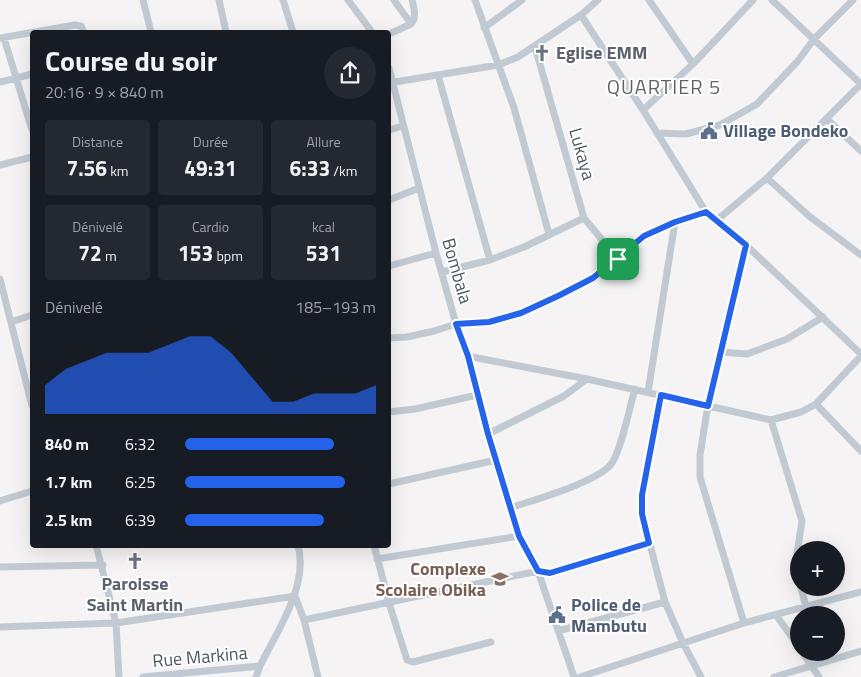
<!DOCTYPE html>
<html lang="fr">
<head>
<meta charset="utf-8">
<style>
  :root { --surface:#171b24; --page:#242831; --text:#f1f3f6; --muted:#9ea1a6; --accent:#2563eb }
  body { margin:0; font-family:"Titillium Web",sans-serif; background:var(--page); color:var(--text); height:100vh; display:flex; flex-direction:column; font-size:19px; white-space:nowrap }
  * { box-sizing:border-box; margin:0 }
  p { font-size:16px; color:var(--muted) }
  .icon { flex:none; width:28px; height:28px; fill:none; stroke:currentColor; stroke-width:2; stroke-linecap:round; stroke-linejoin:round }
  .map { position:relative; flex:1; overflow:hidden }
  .drawer { position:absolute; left:30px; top:30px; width:361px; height:518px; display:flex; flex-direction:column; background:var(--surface); border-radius:5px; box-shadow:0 5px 20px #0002 }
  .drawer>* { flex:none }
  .fabs { position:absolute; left:790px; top:541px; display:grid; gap:10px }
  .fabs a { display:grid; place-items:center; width:55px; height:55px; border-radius:50%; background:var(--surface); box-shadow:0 5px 20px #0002; font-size:25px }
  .pin { position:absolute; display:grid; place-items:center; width:42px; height:42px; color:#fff; margin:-21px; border-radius:10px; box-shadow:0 2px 8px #0006 }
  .round { display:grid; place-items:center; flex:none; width:52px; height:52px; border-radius:26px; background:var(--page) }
  .headline { display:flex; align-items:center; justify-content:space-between; height:85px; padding:0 15px }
  h1 { font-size:28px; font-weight:700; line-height:38px }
  .figures { display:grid; grid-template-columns:repeat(3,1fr); gap:8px; height:85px; padding:5px 15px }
  .figures div { display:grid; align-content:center; border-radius:5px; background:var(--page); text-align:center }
  .figures b { font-size:21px; font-weight:700 }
  .figures small { font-size:14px; font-weight:400 }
  .figures p { font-size:14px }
  .chart { height:140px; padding:10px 15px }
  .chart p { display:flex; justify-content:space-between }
  .chart svg { width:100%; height:90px; margin-top:5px; fill:var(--accent); opacity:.7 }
  ul { padding:0 15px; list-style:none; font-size:16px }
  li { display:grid; grid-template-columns:80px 60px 1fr; align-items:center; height:38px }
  li i { height:12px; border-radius:6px; background:var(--accent) }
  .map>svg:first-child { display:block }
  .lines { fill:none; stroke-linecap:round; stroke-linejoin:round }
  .street { stroke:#c1cad2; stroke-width:7 }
  .route-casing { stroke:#fff; stroke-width:10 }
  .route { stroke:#2563eb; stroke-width:6 }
  .labels { text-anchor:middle; stroke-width:4; stroke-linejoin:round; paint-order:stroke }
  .worship-label { font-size:18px; font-weight:bold; fill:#5b616d; stroke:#fff; text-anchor:start }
  .service-label { font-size:18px; font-weight:bold; fill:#4e5e75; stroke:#fff; text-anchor:start }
  .street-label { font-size:18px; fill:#4a5661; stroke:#fff }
  .education-label { font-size:18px; font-weight:bold; fill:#785e54; stroke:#fff; text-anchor:end }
  .quarter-label { font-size:20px; letter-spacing:1px; fill:#5f6368; stroke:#fff }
</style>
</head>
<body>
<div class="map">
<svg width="861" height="677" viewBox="0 0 861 677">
  <rect width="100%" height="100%" fill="#f5f3f3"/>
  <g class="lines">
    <path class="street" d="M143,0L151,32
      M219,0L226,32
      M283,0L293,32
      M348,0L372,32
      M394,0L411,24
      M475,0L514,108L549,234
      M649,0L693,64
      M772,0L861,84
      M581,15L643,110L706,212L746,245L861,354
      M484,28L522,0
      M389,34L411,24C417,17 414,9 412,0
      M0,38L75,25L81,26L84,32
      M4,38L32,130
      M535,47L584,218L618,259
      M389,68L436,253L456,324L467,356L477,395L510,508L519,536L538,571L574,677
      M438,75L490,260
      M0,82L32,74
      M389,83L498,65L518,57L581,15L598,0
      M643,110L693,64L753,0
      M827,119L861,151
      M389,130L403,126
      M657,133L686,134L720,125L757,104L797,62L814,39L853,0
      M0,165L32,157
      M767,178L809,216L861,255
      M389,200L419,188
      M717,220L767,178L861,84
      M389,266L436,253
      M442,272L490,260L524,247L584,218
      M0,279L32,406
      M11,322L32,315
      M389,338L407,337L434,331L456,324L489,322L521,313L558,296L593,277L644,236L675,222L706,212
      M721,352L747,354L787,339L823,317
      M467,356L587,379L771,420L801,412L816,404L861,356
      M648,392L675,222
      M661,395L643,495L642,514L665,602L683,643L701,677
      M816,404L861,451
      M389,412L415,409L477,395
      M771,420L802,521L796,560L799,577
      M488,434L564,396L587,379
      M389,484L496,460
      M0,501L32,491
      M510,508C533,500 599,482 612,463C622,447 629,409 635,389
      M96,545L116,623L119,677
      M374,545L389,603L407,660L413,662L491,642
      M377,559L519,536
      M0,567L103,565
      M801,588L806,607
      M295,596L304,620L318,677
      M776,615L799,647
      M304,620L538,571L550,573L649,543
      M744,623L700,477V455L708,405L746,245
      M0,627L116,623L295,596
      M558,631L665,602
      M802,652L819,677
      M143,677L260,666
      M256,677L260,666C277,631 309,586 298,545
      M580,677L744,623L861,592
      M774,677L861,651"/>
  </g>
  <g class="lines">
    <g class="route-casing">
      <path id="route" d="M706,212L746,245L708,406L661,395L642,495V514L649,543L550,573L538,571L519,536L488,434L468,356L456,324L489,322L521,313L558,296L593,278L644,236L675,222Z"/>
    </g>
    <use href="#route" class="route"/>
  </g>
  <defs>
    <g id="church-bare" transform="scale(1.35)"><path d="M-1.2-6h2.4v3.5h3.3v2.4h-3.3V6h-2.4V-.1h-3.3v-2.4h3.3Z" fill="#6b7280" stroke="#fff" stroke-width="2.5" paint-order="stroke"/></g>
    <g id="civic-bare" transform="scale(1.35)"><path d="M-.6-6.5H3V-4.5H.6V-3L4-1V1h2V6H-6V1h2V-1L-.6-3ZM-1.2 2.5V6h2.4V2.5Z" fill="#5c6f8a" stroke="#fff" stroke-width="2.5" paint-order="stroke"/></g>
    <g id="school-bare" transform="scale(1.35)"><path d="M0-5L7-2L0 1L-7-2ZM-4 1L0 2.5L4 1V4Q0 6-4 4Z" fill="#8d6e63" stroke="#fff" stroke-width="2.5" paint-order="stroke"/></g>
  </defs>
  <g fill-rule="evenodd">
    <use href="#church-bare" x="542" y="53"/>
    <use href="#civic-bare" x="709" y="131"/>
    <use href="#church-bare" x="135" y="561"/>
    <use href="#school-bare" x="500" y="579"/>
    <use href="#civic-bare" x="557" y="615"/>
  </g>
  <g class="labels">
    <g class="worship-label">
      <text x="556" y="59">Eglise EMM</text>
      <text x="135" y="590" text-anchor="middle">Paroisse<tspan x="135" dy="21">Saint Martin</tspan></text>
    </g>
    <g class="service-label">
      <text x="723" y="137">Village Bondeko</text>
      <text x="571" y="611">Police de<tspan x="571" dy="21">Mambutu</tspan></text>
    </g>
    <g class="street-label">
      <text transform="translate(582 154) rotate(74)" y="6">Lukaya</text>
      <text transform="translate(457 271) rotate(74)" y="6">Bombala</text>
      <text transform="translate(200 657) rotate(-5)" y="6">Rue Markina</text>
    </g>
    <g class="education-label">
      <text x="486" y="575">Complexe<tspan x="486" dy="21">Scolaire Obika</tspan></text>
    </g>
    <g class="quarter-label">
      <text x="664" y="94">QUARTIER 5</text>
    </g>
  </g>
</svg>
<div class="fabs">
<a>+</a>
<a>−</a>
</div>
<div class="pin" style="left:618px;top:259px;background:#1e9e55"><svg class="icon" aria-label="arrive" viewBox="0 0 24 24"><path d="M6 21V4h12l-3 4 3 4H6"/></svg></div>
<section class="drawer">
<div class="headline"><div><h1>Course du soir</h1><p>20:16 · 9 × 840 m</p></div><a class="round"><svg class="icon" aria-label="share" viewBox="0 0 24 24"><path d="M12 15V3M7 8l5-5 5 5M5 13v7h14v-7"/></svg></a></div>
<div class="figures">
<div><p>Distance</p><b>7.56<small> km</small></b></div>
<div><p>Durée</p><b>49:31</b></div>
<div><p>Allure</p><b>6:33<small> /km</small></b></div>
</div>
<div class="figures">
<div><p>Dénivelé</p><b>72<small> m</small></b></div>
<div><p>Cardio</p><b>153<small> bpm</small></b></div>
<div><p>kcal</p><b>531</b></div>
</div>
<div class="chart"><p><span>Dénivelé</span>185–193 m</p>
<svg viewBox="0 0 160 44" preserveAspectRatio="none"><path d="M0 44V30L10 22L20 18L30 14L40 14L50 14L60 10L70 6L80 6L90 14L100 26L110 38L120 38L130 34L140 34L150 34L160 30V44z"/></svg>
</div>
<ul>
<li><b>840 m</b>6:32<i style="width:78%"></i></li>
<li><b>1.7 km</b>6:25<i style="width:84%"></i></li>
<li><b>2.5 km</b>6:39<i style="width:73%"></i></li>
</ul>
</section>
</div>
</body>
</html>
